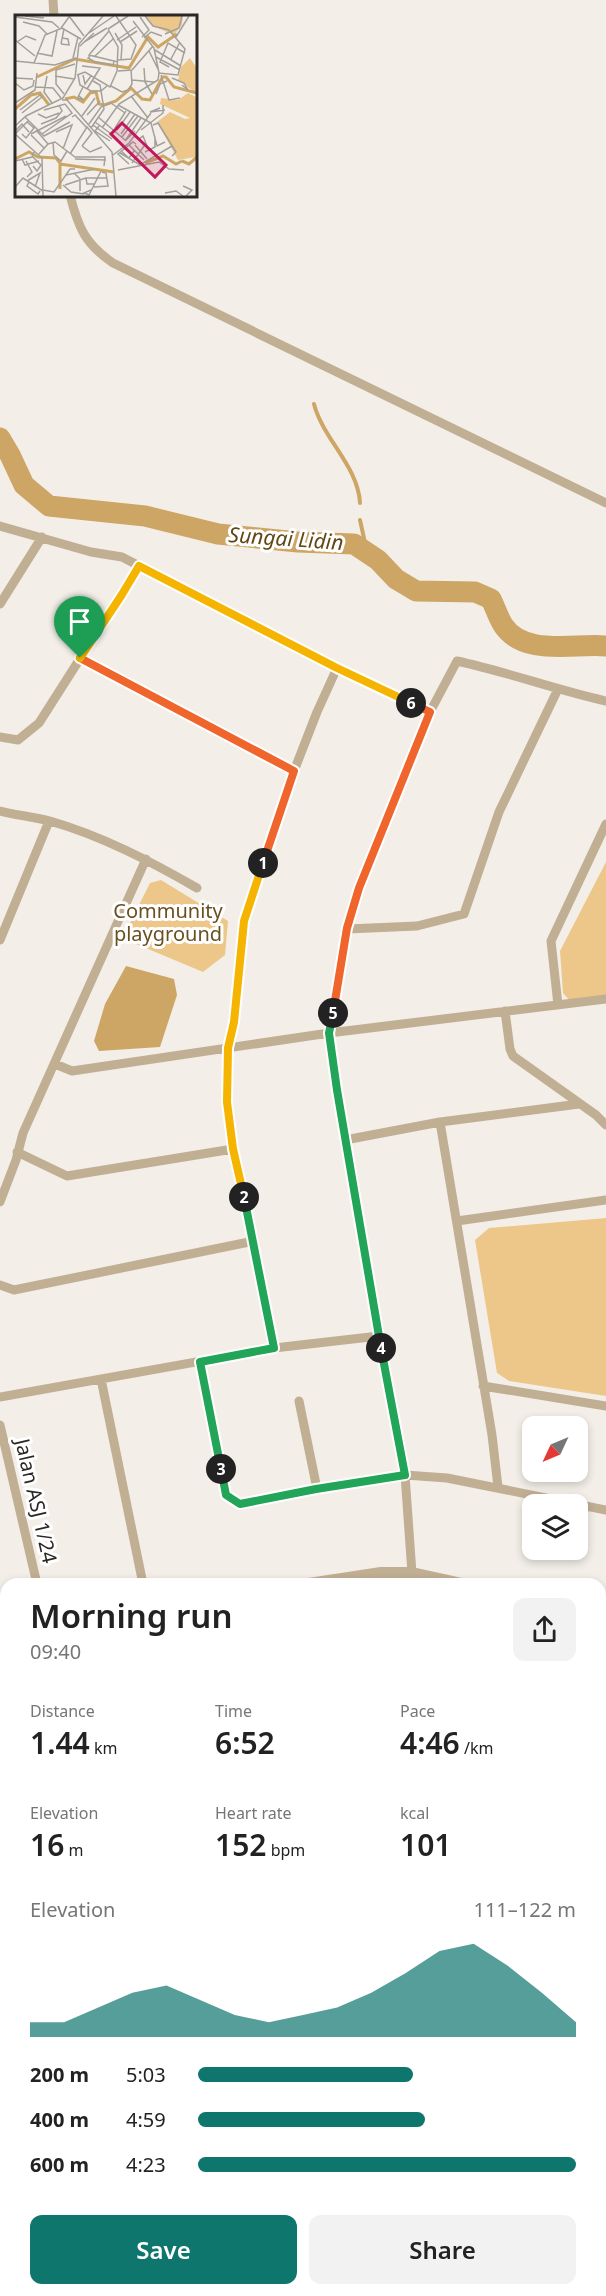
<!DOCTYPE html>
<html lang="en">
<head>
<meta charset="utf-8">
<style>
  :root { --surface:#fff; --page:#f2f2f2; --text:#222; --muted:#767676; --accent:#0f766e }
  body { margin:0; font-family:"Noto Sans",sans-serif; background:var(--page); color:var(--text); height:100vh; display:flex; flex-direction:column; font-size:22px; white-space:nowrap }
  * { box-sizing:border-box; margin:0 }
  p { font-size:20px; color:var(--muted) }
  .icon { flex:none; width:33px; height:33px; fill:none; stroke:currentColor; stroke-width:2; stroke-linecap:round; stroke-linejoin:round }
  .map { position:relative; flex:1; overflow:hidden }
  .drawer { position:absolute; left:0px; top:1578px; width:606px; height:718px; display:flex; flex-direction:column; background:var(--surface); border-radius:18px 18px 0 0; box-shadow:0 3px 9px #0003 }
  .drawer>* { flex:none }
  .needle { width:39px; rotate:226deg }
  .controls { position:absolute; left:522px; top:1416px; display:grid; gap:12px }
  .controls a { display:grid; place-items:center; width:66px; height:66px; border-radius:12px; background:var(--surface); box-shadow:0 3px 9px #0003; font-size:30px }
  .pin { position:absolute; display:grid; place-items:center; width:51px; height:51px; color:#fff; margin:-62px -26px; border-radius:50% 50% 50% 0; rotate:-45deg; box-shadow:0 0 6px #0007 }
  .pin .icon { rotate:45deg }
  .km { position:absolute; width:30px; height:30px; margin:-15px; border-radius:50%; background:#222; color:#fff; font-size:16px; line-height:30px; text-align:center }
  .round { display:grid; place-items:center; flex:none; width:63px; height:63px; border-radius:12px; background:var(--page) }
  .summary { display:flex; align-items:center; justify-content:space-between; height:102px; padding:0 30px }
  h1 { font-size:33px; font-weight:600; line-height:45px }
  .stats { display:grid; grid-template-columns:repeat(3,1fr); gap:9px; height:102px; padding:6px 30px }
  .stats div { display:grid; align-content:center }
  .stats b { font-size:30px; font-weight:600 }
  .stats small { font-size:16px; font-weight:400 }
  .stats p { font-size:16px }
  .chart { height:168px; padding:12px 30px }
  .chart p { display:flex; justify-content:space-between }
  .chart svg { width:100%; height:108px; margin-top:6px; fill:var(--accent); opacity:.7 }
  .action { display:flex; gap:12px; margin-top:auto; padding:12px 30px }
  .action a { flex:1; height:69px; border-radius:12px; background:var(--accent); color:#fff; font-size:24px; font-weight:600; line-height:69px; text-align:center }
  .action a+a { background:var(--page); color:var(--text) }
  ul { padding:0 30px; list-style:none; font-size:20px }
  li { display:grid; grid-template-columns:96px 72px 1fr; align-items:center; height:45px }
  li i { height:15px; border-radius:8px; background:var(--accent) }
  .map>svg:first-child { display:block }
  .green { fill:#edc789 }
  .water { fill:#cda665 }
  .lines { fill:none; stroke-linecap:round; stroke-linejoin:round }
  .stream { stroke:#cda665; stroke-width:4 }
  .river { stroke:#cda665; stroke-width:21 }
  .minor { stroke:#c1af94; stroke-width:9 }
  .tertiary { stroke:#c1af94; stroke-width:12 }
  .split-1-casing { stroke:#fff; stroke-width:12 }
  .split-2-casing { stroke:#fff; stroke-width:12 }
  .split-3-casing { stroke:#fff; stroke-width:12 }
  .split-4-casing { stroke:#fff; stroke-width:12 }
  .split-5-casing { stroke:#fff; stroke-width:12 }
  .split-6-casing { stroke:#fff; stroke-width:12 }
  .split-7-casing { stroke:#fff; stroke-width:12 }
  .split-8-casing { stroke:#fff; stroke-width:12 }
  .split-1 { stroke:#f0652b; stroke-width:8 }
  .split-2 { stroke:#f5b400; stroke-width:8 }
  .split-3 { stroke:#22a559; stroke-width:8 }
  .split-4 { stroke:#22a559; stroke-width:8 }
  .split-5 { stroke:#22a559; stroke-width:8 }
  .split-6 { stroke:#f0652b; stroke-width:8 }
  .split-7 { stroke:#f5b400; stroke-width:8 }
  .split-8 { stroke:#f5b400; stroke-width:8 }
  .labels { text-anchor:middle; stroke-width:6; stroke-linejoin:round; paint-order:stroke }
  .park-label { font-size:20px; fill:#6b4f1e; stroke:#fff }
  .street-label { font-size:20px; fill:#2a2826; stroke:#fff }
  .water-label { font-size:21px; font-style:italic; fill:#624715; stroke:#fff }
  .inset-river { fill:none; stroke:#cda665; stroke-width:3 }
  .inset-road { fill:none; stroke:#a39f9a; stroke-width:1.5 }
  .view { fill:#c2185b; fill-opacity:0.15; stroke:#c2185b; stroke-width:3 }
  .inset-edge { fill:none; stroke:#2a2826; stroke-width:3 }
</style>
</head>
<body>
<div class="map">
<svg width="606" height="2296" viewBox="0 0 606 2296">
  <rect width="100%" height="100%" fill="#f3efe8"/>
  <path class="green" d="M606,862V996L569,1000L563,993L560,951Z
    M161,880L228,921L225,955L203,972L129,941L125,937L129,925L150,883Z
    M606,1218V1396L509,1381L497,1373L475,1240L489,1228Z"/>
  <path class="water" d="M126,966L174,979L177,995L160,1047L99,1051L94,1041L105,1004Z"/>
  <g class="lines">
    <path class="stream" d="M314,404C323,439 358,466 360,503
      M360,520L367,552"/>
    <path class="river" d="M0,438L10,455L24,485L49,506L145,516L218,534L298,542L354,544L378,560L396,579L416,591L475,592L491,599C495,607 498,617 503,625C524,657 574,643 606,646"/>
    <path class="minor" d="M53,0L54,16
      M70,195C78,227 85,244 113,263L606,503
      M0,526L91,552L122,557L337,668L430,712
      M0,604L42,537
      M80,659L294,771
      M0,737L18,740L39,723L139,566
      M0,811C16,815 34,817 50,821C102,836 150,861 197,888
      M347,929L417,926L464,914L499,812L558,689
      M0,940L49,821
      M558,1005L551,941L606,824
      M505,1011L510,1049L513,1056L596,1115L606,1125
      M55,1064L72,1071L329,1033L606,999
      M440,1122L492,1435L498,1487
      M345,1140L440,1122L579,1104
      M17,1152L67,1176L233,1149
      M0,1202L16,1160L23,1133L146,859
      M457,1221L606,1200
      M0,1285L14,1290L254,1241
      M274,1348L233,1149L227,1102L228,1048L234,1022L244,921L294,771L317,712L337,668
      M200,1362L226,1495L240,1504L317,1489L405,1475L447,1478L606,1510
      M101,1379L143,1584
      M483,1386L606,1406
      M0,1397L274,1348L379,1336
      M299,1401L317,1489
      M0,1425L37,1584
      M412,1573L405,1475L345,1140L329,1033L347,929L359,888L430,712L457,661C508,672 556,690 606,701
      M0,1712L6,1711
      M0,1812L6,1811
      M600,1896L606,1897
      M0,1995L6,1994
      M0,2073L6,2072
      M0,2144L6,2179
      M600,2156L606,2155
      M0,2273L6,2272
      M347,2290L348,2296
      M466,2290L467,2296
      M588,2290V2296"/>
    <path class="tertiary" d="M309,1584L381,1573H412L462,1584
      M600,1615L606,1616
      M0,1635L6,1634"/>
  </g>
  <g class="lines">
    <g class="split-1-casing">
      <path id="split-1" d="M80,658L294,771L263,863"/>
    </g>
    <g class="split-2-casing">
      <path id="split-2" d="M244,1197L233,1149L227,1102L228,1048L234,1022L244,921L263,863"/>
    </g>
    <g class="split-3-casing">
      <path id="split-3" d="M221,1469L200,1362L274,1348L244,1197"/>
    </g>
    <g class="split-4-casing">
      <path id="split-4" d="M221,1469L226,1495L240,1504L316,1489L405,1475L381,1348"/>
    </g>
    <g class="split-5-casing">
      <path id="split-5" d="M333,1013L329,1033L337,1090L381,1348"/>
    </g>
    <g class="split-6-casing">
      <path id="split-6" d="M333,1013L347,928L359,888L430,712L411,703"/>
    </g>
    <g class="split-7-casing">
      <path id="split-7" d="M121,596L139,566L337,668L411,703"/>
    </g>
    <g class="split-8-casing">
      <path id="split-8" d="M80,658L121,596"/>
    </g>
    <use href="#split-1" class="split-1"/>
    <use href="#split-2" class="split-2"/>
    <use href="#split-3" class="split-3"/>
    <use href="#split-4" class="split-4"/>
    <use href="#split-5" class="split-5"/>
    <use href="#split-6" class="split-6"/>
    <use href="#split-7" class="split-7"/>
    <use href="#split-8" class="split-8"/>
  </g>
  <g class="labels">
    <g class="park-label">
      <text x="168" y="918">Community<tspan x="168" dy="23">playground</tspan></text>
    </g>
    <g class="street-label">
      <text transform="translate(36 1501) rotate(77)" y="7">Jalan ASJ 1/24</text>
    </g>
    <g class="water-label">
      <text transform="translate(286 539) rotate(4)" y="7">Sungai Lidin</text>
    </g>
  </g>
  <g transform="translate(15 15)">
    <rect width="182" height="182" fill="#f3efe8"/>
    <path d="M130,1H168L167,10L159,20L138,11ZM175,43L181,52V78L163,65L166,52ZM173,78L181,82V142L163,145L142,107L155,97L170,104L175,103L145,89L146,83L163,85Z" fill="#edc789"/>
    <path class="inset-river" d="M22,62L60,44L114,53L133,22L143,32L162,19M147,62H151L159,72L182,78M50,84L59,82L68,87L75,78L81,77L84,89L89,90L101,86L116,73L127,84L135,85L147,63M0,94L16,80L25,78L34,90M0,144L14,137L23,142L41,143L45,148V174M167,146L174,149L182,142M130,148L148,141L161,149L167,146M45,149L99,157"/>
    <path class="inset-road" d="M10,1L29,3M54,1L69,21M101,1L121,30L116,44L103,45M130,1L138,11L154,15M0,2L37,7L44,13M125,2L134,15L127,22M118,6L139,33L144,58M8,7L24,11L32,19M93,14L113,1M94,16L74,40L103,47M100,18L107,30L106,45M150,19L164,13L167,1M71,20L99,1M161,22L174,1M129,23L136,17L147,21M0,25L20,41M102,25L121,12M2,27L11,21L21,25M69,27L92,13M105,27L122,16M46,29L49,14L46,13L54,2M46,29L54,30L53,24L47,23M65,31L79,18M140,35L166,51M134,36L143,54M22,38L37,41L42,16M75,41L73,43L80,47L98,50L99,47M79,42L98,24M141,42L165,55M58,43L63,22M156,44L165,27M0,46L40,50L61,43M19,48L30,20L47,13L66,24M67,51L85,53L72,74M154,52L145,47L153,28L170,38M129,53L130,67L137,79M103,56L117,55L138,31M62,60L70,57L95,72L102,56L103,32L93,14M63,60L65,70L76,76H86L92,71M68,60L70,69L76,61M146,60L154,85L165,83M32,61L29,77L37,88M40,61L59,64M0,63L18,64M157,63L169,68L173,75L167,70M117,65L139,67M0,68L9,75L18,71L19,65M96,71L107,77L113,75L117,69L116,55M21,72L38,73L46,83M49,79L41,69V55L60,49M141,79L145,69L152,66M64,81L69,85L63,83V82L68,72M116,81L133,103M47,85H52L97,137L101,181M0,88L20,75L22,58M103,90L136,108L142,131L150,127M145,93L135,97L150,95M5,95L25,80L27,82M7,98L27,82M23,99L31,103L44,98M72,100L85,86M67,101L80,83M10,102L29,121L55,107M57,102L60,100L72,113M83,102L110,125M14,105L0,119L27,143L28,181M80,107L99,121M26,109L41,103L47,96L44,90M74,109L86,92L96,88L110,98M78,110L97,124M138,110L143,108L161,137L157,141M0,111L11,101L48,83L60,63L64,29L88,1M84,111L80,116L95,126M76,113L89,94L85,70L78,66M87,113L104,89L143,65L144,58L163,60L170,34L154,15M100,113L111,96M21,115L33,129M102,115L115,97M126,115L148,98V90M0,116L7,109L14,117M120,116L110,126L126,103M41,117L57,110L48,134M7,119L11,123L19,113L12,107M16,119L51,101M27,119L57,98L50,89L29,95M106,119L120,99M16,120L29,133M119,121L124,124L128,121L134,136M107,122L123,101M38,127L39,140L46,146L52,136M114,130L129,145M120,130L132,144M67,131L75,137L87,132M106,136L114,143L119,136M130,137L140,132V122M105,138L125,150L157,131M24,139L33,129L40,127L60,142H90L89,151M55,139L72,112L77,118L67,131M98,140L114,128L136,98M17,141L26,150L22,156L18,151M7,144L10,150L24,146M60,144L91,145M0,146L17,142L19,137M11,146L17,157L12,162M117,148L129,131M114,149L103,139L118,127L121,129M103,155L144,147L154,154L169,155M59,158L65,164V176M51,160L80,154M12,166L25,158L20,172M14,167L12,171L23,179L25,176M80,169H72L71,163H92M48,170L56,177L69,179M50,170L71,163M168,171L177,175L171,181M0,172L8,163L28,176M79,172L93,171L91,158L87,157M28,175L39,177L55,154H60M76,175L69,178L74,180L86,156M150,178L161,176L168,181"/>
    <path class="view" d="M107,108L151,150L140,162L96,119Z"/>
    <rect width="182" height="182" class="inset-edge"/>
  </g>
</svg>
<div class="controls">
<a><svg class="needle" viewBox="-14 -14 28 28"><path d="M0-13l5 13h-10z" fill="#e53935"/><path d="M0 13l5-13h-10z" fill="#767676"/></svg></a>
<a><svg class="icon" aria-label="layers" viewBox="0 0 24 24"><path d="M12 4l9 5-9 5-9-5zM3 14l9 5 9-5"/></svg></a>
</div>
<div class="pin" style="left:80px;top:658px;background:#1e9e55"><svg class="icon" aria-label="arrive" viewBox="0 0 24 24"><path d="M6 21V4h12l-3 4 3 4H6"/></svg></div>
<b class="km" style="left:263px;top:863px">1</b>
<b class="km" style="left:244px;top:1197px">2</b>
<b class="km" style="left:221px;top:1469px">3</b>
<b class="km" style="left:381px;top:1348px">4</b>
<b class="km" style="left:333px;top:1013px">5</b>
<b class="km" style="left:411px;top:703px">6</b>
<section class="drawer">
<div class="summary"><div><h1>Morning run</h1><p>09:40</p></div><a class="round"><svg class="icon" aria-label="share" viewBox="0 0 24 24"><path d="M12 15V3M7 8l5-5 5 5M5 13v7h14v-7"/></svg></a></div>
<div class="stats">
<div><p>Distance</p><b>1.44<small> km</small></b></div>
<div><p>Time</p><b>6:52</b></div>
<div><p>Pace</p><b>4:46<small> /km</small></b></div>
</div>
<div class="stats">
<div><p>Elevation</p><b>16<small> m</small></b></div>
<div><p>Heart rate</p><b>152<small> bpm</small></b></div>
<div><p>kcal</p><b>101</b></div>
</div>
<div class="chart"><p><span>Elevation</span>111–122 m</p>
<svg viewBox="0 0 160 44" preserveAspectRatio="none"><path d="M0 44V38L10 38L20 32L30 26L40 23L50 29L60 35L70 38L80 35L90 32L100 26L110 18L120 9L130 6L140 15L150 26L160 38V44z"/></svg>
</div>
<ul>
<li><b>200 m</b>5:03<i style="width:57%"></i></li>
<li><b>400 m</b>4:59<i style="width:60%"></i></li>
<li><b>600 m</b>4:23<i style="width:100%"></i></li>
</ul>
<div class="action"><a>Save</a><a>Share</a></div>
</section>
</div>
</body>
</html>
